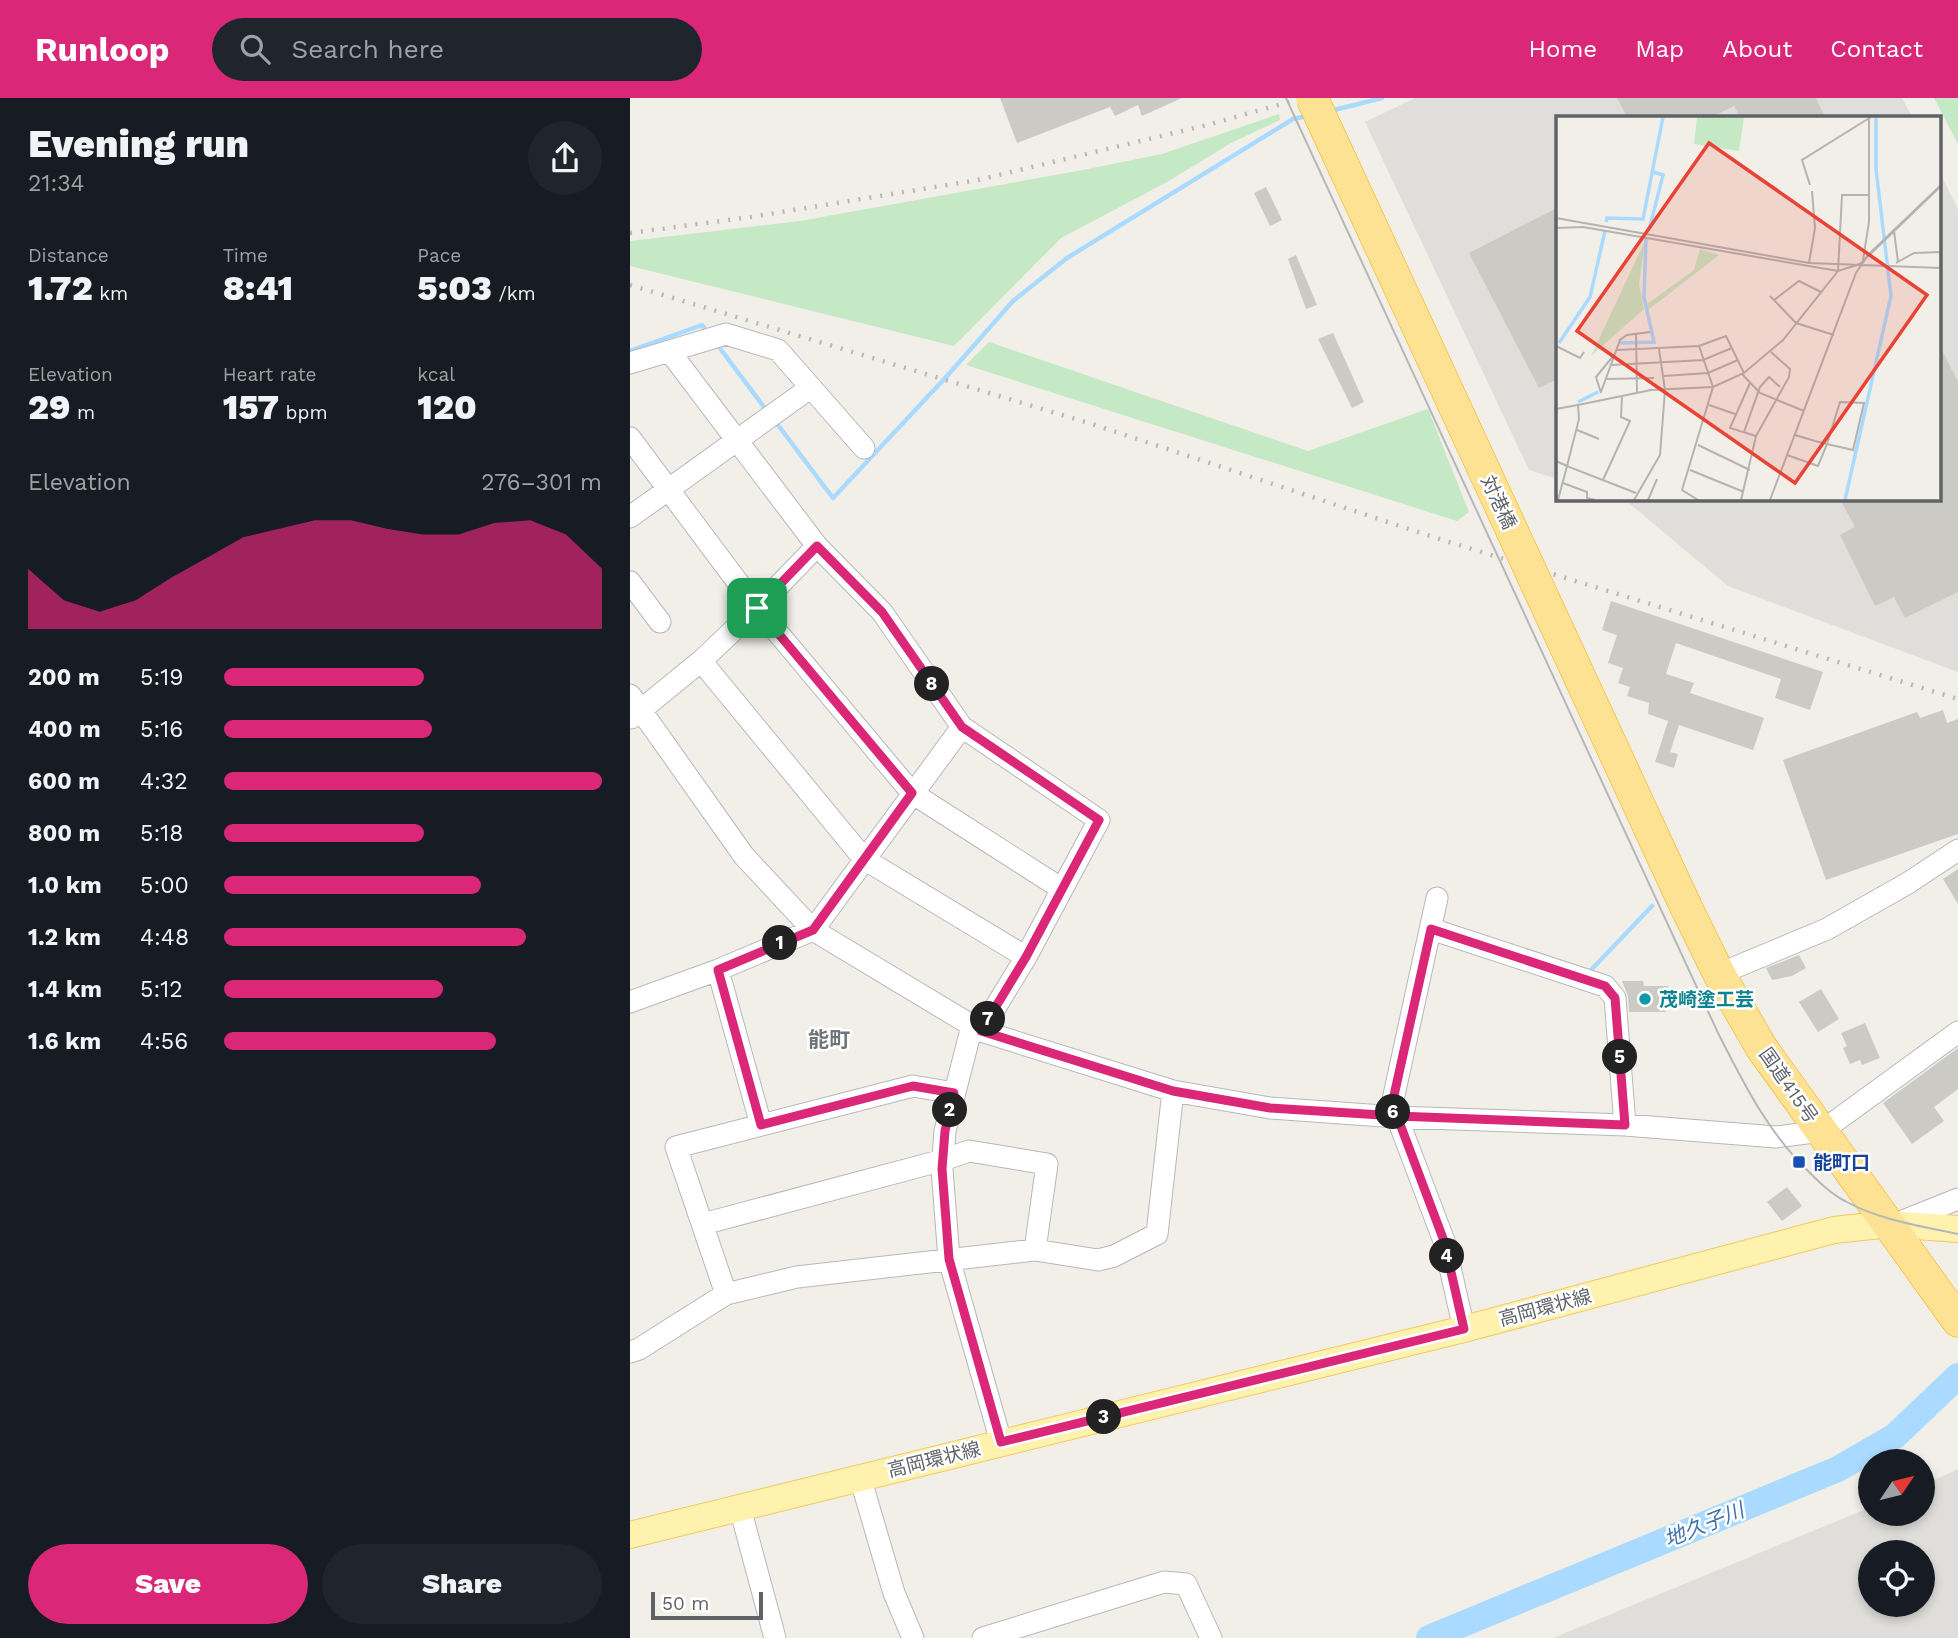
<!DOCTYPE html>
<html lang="en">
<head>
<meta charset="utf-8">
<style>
  :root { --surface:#171b24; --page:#20242c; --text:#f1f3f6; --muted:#9ea1a6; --accent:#db2777 }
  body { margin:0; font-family:"Work Sans","Noto Sans JP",sans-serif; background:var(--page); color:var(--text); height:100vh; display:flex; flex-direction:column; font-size:26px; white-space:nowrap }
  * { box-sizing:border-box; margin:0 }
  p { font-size:23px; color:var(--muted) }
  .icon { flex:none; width:38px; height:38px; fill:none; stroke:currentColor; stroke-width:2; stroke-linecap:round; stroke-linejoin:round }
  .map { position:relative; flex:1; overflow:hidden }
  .panel { display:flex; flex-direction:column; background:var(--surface); width:630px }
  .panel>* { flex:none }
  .needle { width:46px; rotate:55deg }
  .fabs { position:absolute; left:1228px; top:1351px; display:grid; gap:14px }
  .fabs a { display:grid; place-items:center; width:77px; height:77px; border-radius:50%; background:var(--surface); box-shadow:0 4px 10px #0003; font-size:35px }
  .scale { position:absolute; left:21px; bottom:18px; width:112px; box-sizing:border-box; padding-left:7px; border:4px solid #5f6368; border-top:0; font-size:19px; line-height:24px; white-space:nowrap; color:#5f6368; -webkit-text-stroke:5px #fff; paint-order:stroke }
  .pin { position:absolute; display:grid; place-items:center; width:60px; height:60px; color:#fff; margin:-30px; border-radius:14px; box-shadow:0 4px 10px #0006 }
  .km { position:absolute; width:35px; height:35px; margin:-18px; border-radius:50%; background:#222; color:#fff; font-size:19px; line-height:35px; text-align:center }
  .round { display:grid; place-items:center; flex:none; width:74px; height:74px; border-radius:37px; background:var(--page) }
  .headline { display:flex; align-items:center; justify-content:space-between; height:119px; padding:0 28px }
  h1 { font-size:38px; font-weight:800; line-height:52px }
  .metrics { display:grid; grid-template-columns:repeat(3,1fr); gap:10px; height:119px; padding:7px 28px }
  .metrics div { display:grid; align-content:center }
  .metrics b { font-size:35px; font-weight:800 }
  .metrics small { font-size:19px; font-weight:400 }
  .metrics p { font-size:19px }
  .chart { height:196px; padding:14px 28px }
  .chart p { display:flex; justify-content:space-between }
  .chart svg { width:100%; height:126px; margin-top:7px; fill:var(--accent); opacity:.7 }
  .primary-button { display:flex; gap:14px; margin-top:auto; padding:14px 28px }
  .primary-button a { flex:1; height:80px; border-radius:42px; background:var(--accent); color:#fff; font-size:28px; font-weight:800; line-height:80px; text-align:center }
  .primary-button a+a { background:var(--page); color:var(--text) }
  ul { padding:0 28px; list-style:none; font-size:23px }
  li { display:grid; grid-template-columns:112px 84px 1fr; align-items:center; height:52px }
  li i { height:18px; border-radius:9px; background:var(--accent) }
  header { display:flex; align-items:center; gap:42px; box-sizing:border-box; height:98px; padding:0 35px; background:var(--accent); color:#fff }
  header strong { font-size:33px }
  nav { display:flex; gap:38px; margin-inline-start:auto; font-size:24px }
  .search { width:490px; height:63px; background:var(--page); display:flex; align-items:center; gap:18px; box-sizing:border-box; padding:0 24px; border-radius:38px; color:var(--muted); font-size:26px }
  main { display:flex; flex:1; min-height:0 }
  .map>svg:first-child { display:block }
  .industrial { fill:#e0deda; fill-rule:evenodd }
  .green { fill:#c5e8c5 }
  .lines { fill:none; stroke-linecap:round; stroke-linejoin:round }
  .stream { stroke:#aadaff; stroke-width:4.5 }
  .river { stroke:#aadaff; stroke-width:26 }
  .building { fill:#cccac5 }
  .minor-casing { stroke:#b5b8bc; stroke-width:23 }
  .major-casing { stroke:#f2c960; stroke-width:28 }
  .highway-casing { stroke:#f9ab00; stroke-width:33 }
  .minor { stroke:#fff; stroke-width:21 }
  .major { stroke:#fff2af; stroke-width:26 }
  .highway { stroke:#fde293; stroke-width:32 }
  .tram { stroke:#b6b7b8; stroke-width:2 }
  .rail { stroke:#b6b7b8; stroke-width:4.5; stroke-dasharray:2 9; stroke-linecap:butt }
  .highway-bridge-casing { stroke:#f9ab00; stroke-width:33; stroke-linecap:butt }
  .highway-bridge { stroke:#fde293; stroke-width:32 }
  .route-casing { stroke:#fff; stroke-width:14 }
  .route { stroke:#db2777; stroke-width:9 }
  .culture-dot { fill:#0f9aa8; stroke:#fff; stroke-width:2.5 }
  .transit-dot { fill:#1a4fb4; stroke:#fff; stroke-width:2.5 }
  .labels { text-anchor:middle; stroke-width:5; stroke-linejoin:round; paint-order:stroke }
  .street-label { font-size:19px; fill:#5f6368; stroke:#fff }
  .culture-label { font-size:19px; font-weight:bold; fill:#0d838f; stroke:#fff; text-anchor:start }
  .transit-label { font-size:19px; font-weight:bold; fill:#164399; stroke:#fff; text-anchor:start }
  .neighbourhood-label { font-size:21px; font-weight:bold; fill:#70757a; stroke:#fff }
  .water-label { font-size:21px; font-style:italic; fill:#4174aa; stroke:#fff }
  .inset-river { fill:none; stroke:#aadaff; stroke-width:3.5 }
  .inset-road { fill:none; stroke:#b3b3b1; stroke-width:2 }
  .view { fill:#ea4335; fill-opacity:0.15; stroke:#ea4335; stroke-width:3.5 }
  .inset-edge { fill:none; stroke:#5f6368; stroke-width:3.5 }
</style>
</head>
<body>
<header>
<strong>Runloop</strong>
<div class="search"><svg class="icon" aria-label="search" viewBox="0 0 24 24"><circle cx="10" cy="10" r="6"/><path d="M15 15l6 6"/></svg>Search here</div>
<nav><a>Home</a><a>Map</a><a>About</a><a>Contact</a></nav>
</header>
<main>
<section class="panel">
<div class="headline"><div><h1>Evening run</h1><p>21:34</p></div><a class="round"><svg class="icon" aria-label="share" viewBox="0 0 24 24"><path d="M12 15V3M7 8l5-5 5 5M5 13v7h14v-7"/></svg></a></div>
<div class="metrics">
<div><p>Distance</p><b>1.72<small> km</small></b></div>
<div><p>Time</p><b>8:41</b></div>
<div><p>Pace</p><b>5:03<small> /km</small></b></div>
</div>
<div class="metrics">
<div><p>Elevation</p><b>29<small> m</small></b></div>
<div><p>Heart rate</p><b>157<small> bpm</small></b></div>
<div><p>kcal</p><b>120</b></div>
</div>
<div class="chart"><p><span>Elevation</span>276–301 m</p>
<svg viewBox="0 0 160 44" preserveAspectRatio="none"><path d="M0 44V23L10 34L20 38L30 34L40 26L50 19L60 12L70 9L80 6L90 6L100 9L110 11L120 11L130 7L140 6L150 11L160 23V44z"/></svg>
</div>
<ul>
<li><b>200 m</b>5:19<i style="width:53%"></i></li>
<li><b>400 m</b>5:16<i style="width:55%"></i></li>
<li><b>600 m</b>4:32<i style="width:100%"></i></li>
<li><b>800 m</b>5:18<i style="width:53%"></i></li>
<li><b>1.0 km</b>5:00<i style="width:68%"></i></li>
<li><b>1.2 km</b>4:48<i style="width:80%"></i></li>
<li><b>1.4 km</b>5:12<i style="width:58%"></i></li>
<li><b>1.6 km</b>4:56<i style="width:72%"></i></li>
</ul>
<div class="primary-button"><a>Save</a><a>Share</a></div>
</section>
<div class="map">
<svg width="1328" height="1540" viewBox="0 0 1328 1540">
  <rect width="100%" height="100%" fill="#f1efe8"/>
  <path class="industrial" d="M785,0H1272L1282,19H927V381L899,372L735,24Z
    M1309,73L1328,111V574L1098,488L994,401H1309Z
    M1328,1371V1540H923L1241,1409V1416H1293V1387ZM1293,1454V1507H1241V1454Z"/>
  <path class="green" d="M1304,0H1328V46Z
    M649,16L650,22L601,45L537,84L431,140L324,248L0,168V143L170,123L453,72L532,56Z
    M359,244L678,353L798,311L839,414L827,423L336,267Z"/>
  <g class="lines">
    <path class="stream" d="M700,13L752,0
      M86,245L137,313
      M0,253L72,227L78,235
      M145,323L203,400L317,278L383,203L437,160L663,21L677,18
      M960,873L1022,808"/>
    <path class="river" d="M799,1540L1208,1371L1265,1338L1328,1278"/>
  </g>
  <path class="building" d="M370,0H552L512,18L508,7L485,18L480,9L387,45Z
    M987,0H1186L1195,19H1110L1104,8L1082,19H997Z
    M636,89L652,122L640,128L624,95Z
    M927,110V281L909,290L839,155Z
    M666,157L687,207L676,211L658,161Z
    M703,235L734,304L722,310L688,241Z
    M1309,246L1328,284V494L1275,520L1264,499L1245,508L1210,437L1225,429L1210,401H1309Z
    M981,503L1193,574L1180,612L1145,600L1151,581L1046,545L1036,576L1064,585L1060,595L1134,620L1123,652L1049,627L1040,654L1048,656L1044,670L1025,664L1038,623L1018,616L1019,605L997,598L1000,589L988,585L993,570L978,565L987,537L972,532Z
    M1313,612L1317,625L1328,621V736L1196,782L1153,662L1287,614L1290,620Z
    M1328,771V806L1313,781Z
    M1169,857L1176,870L1162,878L1142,882L1136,870Z
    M992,883H1013L1014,888H1038L1036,914H999L998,898Z
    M1191,891L1209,921L1188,934L1169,904Z
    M1235,925L1250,960L1232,967L1230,962L1220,966L1213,950L1217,948L1211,935Z
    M1328,950V991L1304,1009L1314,1023L1282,1046L1253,1005Z
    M1157,1089L1172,1108L1152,1123L1137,1104Z"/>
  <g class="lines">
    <g class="minor-casing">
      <path id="minor" d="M40,254L187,448L252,514L332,629L469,722L396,859L351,933
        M0,265L96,236L148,252L234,350
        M0,340L127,510L282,695L432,791
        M0,419L180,290
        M0,484L30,524
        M71,563L234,761L396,859
        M0,597L114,758L183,832L351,933L543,993L640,1010L767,1019L995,1027L1146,1039L1192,1033L1328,934
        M1,620L71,563L127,510L187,448
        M807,800L761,1011L767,1019L814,1143L834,1231
        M801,831L975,888L985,900L995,1027
        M88,872L131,1027
        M1089,876L1197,831L1278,785L1328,752
        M0,904L88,872L183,832L332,629
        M342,928L315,1033L312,1071L319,1161L371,1344
        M1268,1125L1328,1101
        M73,1126L313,1062L339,1053L417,1066L405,1152
        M96,1196L46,1049L283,988L324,995
        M0,1254L9,1251L96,1196L167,1179L405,1152L468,1162L484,1158L527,1136L543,993
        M230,1379L264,1495L283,1540
        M110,1410L145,1540
        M353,1540L534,1484L556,1486L581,1540"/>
    </g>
    <g class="major-casing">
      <path id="major" d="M0,1437L834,1231L1204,1132L1260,1126L1328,1131"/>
    </g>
    <g class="highway-casing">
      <path id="highway" d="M1056,809L1089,876L1131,949L1328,1223"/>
    </g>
    <use href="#minor" class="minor"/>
    <use href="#major" class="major"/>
    <use href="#highway" class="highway"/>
    <path class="tram" d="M656,0L1088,935C1114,986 1137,1033 1178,1073C1189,1084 1201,1096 1215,1103C1249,1122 1291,1128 1328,1136"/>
    <path class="rail" d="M0,135L121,119L348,82L577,27L673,0
      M0,187L462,326L803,439L1328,601"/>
    <g class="highway-bridge-casing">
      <path id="highway-bridge" d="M682,0L1056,809"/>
    </g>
    <use href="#highway-bridge" class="highway-bridge"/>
  </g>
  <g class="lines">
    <g class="route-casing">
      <path id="route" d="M127,510L282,695L183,832L88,872L131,1027L283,988L324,995L315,1033L312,1071L319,1161L371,1344L834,1231L814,1143L767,1018L995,1027L985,900L975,888L801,831L761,1011L767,1018L640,1010L543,993L351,933L396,859L469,722L332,629L252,514L187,448L127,510"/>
    </g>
    <use href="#route" class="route"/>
  </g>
  <circle class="culture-dot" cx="1015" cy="901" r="7"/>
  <rect class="transit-dot" x="1162" y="1057" width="14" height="14" rx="3.5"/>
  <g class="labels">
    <g class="street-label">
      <text transform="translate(869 404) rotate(65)" y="7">対港橋</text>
      <text transform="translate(1159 987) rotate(55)" y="7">国道415号</text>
      <text transform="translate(915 1209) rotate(-15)" y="7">高岡環状線</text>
      <text transform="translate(304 1361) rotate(-14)" y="7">高岡環状線</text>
    </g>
    <g class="culture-label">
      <text x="1029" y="908">茂崎塗工芸</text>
    </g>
    <g class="transit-label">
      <text x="1183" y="1071">能町口</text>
    </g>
    <g class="neighbourhood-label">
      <text x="199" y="949">能町</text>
    </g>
    <g class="water-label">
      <text transform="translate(1074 1427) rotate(-22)" y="7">地久子川</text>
    </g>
  </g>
  <g transform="translate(926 18)">
    <rect width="385" height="385" fill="#f1efe8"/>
    <path d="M141,1H188L183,35L138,28ZM89,125L83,168L88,193L35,240ZM144,133L163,139L92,194L91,188L138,154Z" fill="#c5e8c5"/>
    <path class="inset-river" d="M50,106L51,102L87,103L107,1M93,114L107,59L97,56M3,227L34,181L49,115M64,227L98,226L88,181L90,122M22,286L42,276M289,384L335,180L320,53V1"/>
    <path class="inset-road" d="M254,69L246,44L315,1M0,102L253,147L385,152M0,112L27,111L282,155L304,148L385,70M338,115L342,146M307,144L313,106V1M253,147L259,112L256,75M340,147L358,137L385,136M214,180L240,207L278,219M218,184L243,165L265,176M80,218L81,276M0,230L24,242L28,236M61,234L143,230L170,220L188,257M56,249L147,244L176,232M186,258L204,277L248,295M108,260L152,257L182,244M51,263L98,262M194,267L174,312L200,320M45,276L64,224L71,219L94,216M45,277L40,261L58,239M22,289L95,274L157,271L188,257L227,224L282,155L286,79H313M153,289L179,298M0,293L22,289L23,303L11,350L0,345M21,314L43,323M188,316L204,271L213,261L224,271M142,329L194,354M231,339L262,350L271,328L284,286L308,287L297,334L271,328L259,325L239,319M134,354L188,376M47,364L74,305L65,301L66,280M7,367L31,376V382L39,384M2,384L11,350L80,377M78,384L104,339L109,274L103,233M92,384L101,363M142,384L126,374L157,271L143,230M185,384L200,320L233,261L234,253L215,236M214,384L300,157L312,139L385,69"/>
    <path class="view" d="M153,27L371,179L239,367L21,215Z"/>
    <rect width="385" height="385" class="inset-edge"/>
  </g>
</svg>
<div class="fabs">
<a><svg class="needle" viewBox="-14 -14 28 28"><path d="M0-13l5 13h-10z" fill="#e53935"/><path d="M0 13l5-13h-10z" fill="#9ea1a6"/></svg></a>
<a><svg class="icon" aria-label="locate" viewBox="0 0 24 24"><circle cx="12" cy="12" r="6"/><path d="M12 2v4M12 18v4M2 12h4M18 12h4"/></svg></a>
</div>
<div class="scale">50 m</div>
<div class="pin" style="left:127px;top:510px;background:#1e9e55"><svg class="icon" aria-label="arrive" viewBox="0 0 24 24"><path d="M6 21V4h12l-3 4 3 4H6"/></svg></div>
<b class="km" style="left:150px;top:845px">1</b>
<b class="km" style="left:320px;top:1012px">2</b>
<b class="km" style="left:474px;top:1319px">3</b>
<b class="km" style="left:817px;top:1158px">4</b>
<b class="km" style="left:990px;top:959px">5</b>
<b class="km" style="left:763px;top:1014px">6</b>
<b class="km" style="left:358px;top:921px">7</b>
<b class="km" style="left:302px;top:586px">8</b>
</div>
</main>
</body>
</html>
